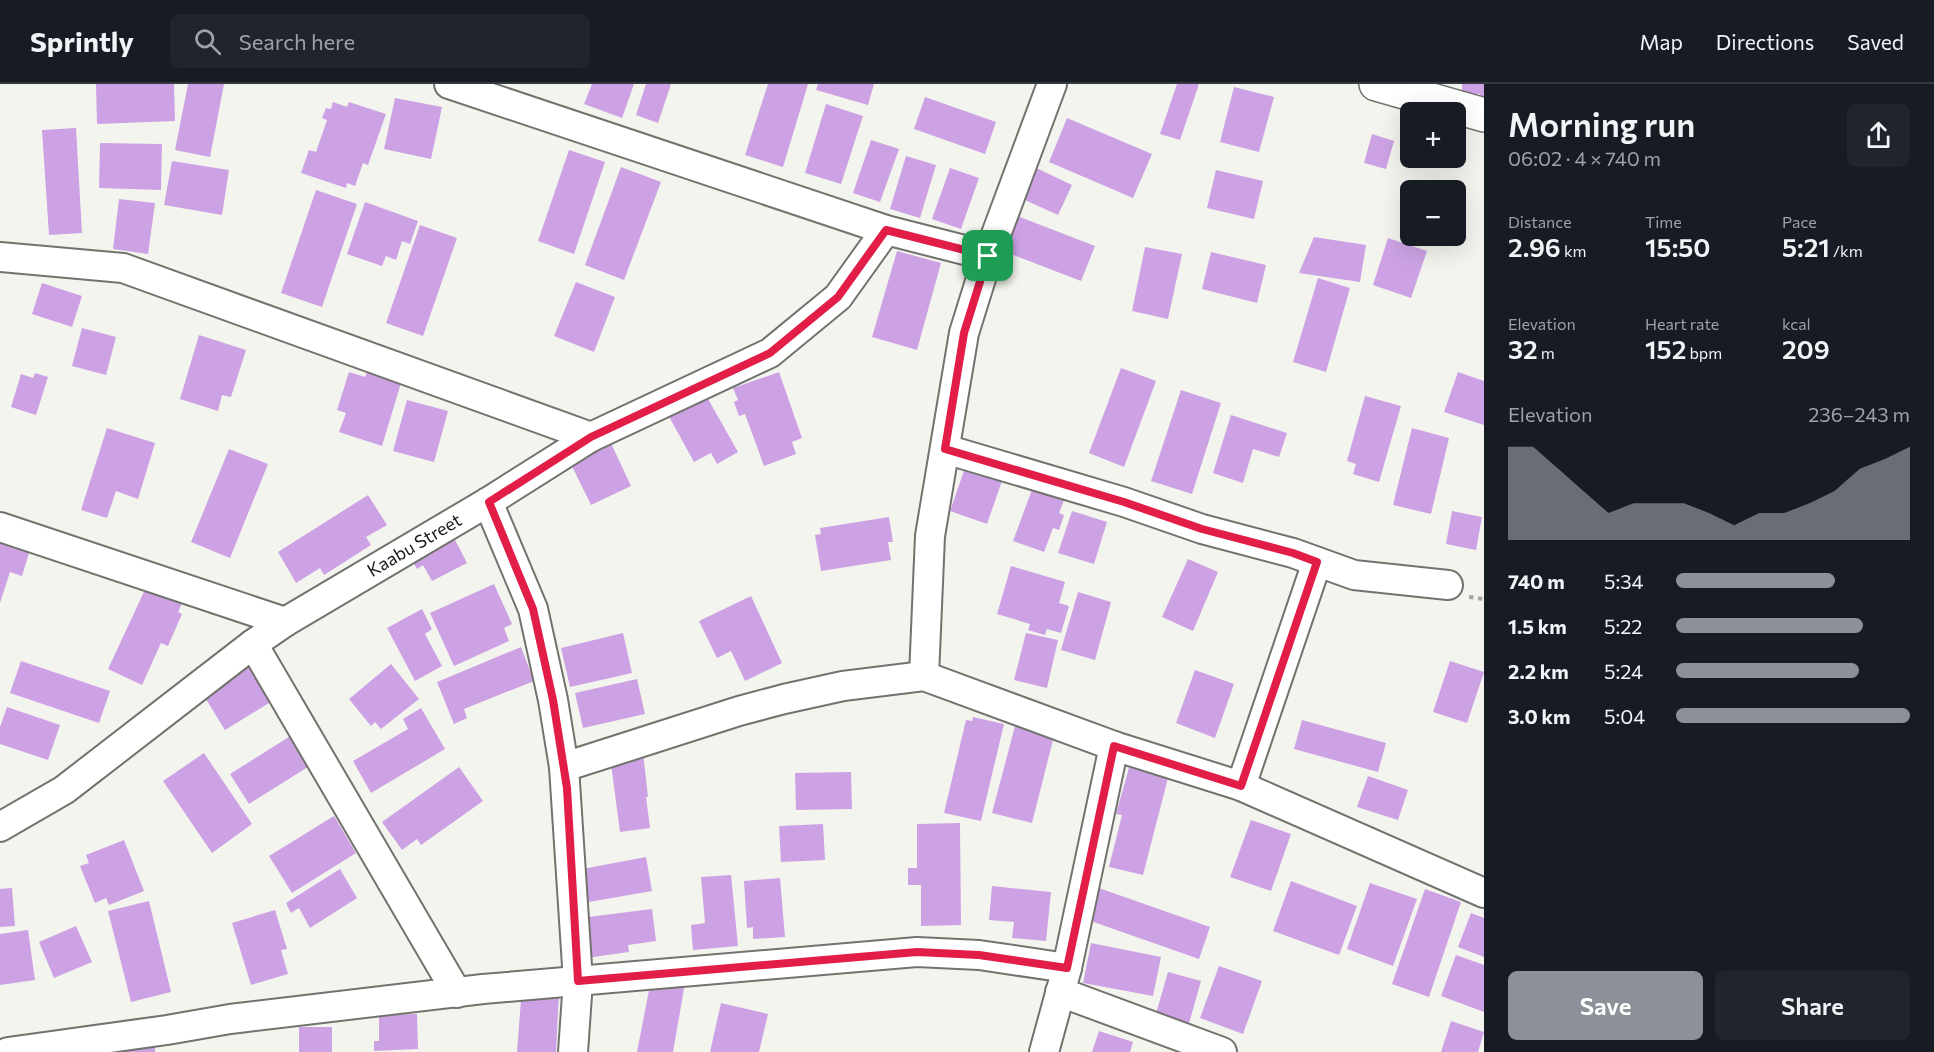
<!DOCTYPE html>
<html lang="en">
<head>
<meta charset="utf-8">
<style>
  :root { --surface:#171b24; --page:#20242c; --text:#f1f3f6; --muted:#9ea1a6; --line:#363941; --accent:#8c9099 }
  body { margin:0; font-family:Commissioner,sans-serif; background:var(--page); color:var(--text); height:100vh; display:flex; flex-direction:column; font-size:22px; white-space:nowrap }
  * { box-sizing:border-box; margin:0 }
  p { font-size:20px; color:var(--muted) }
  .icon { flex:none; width:33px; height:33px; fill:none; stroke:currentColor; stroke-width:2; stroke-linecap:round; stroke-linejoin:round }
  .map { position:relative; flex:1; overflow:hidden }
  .drawer { display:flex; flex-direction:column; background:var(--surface); width:450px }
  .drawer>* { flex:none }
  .buttons { position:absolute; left:1400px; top:18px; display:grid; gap:12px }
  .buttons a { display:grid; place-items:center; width:66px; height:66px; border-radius:9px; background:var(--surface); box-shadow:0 6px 24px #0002; font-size:30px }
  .pin { position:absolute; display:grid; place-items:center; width:51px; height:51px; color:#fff; margin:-26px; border-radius:12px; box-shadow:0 3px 9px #0006 }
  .round { display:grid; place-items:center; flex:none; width:63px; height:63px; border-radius:9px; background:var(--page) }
  .overview { display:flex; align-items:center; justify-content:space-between; height:102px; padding:0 24px }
  h1 { font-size:33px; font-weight:600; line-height:45px }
  .figures { display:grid; grid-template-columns:repeat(3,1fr); gap:9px; height:102px; padding:6px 24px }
  .figures div { display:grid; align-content:center }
  .figures b { font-size:26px; font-weight:600 }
  .figures small { font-size:16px; font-weight:400 }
  .figures p { font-size:16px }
  .chart { height:168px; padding:12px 24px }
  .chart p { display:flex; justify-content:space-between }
  .chart svg { width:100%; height:108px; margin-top:6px; fill:var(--accent); opacity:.7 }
  .cta { display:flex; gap:12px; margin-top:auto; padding:12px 24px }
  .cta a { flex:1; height:69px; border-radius:9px; background:var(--accent); color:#fff; font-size:24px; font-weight:600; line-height:69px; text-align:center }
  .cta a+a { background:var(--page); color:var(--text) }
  ul { padding:0 24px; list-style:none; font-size:20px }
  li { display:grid; grid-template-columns:96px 72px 1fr; align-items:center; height:45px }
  li i { height:15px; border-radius:8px; background:var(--accent) }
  header { display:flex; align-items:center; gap:36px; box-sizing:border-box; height:84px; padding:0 30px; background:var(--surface); border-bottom:2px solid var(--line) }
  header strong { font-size:28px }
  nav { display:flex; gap:33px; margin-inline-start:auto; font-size:21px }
  .search { width:420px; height:54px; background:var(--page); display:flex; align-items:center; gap:15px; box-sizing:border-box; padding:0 21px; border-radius:9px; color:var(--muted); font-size:22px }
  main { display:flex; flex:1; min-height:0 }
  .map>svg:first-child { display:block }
  .building { fill:#cca2e4 }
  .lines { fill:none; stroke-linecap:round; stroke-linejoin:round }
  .street-casing { stroke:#73736d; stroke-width:32 }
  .secondary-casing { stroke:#73736d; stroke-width:36 }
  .path { stroke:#a6a6a1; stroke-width:4; stroke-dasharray:4.5 4.5; stroke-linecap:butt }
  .street { stroke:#fff; stroke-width:28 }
  .secondary { stroke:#fff; stroke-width:33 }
  .route-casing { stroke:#fff; stroke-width:12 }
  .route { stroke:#e11d48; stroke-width:8 }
  .labels { text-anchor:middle; stroke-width:6; stroke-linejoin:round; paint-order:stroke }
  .street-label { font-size:18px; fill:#191916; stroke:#fffffe }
</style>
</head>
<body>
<header>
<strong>Sprintly</strong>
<div class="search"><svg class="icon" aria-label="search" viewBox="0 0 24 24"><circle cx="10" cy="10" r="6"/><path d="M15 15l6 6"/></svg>Search here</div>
<nav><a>Map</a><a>Directions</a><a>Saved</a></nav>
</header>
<main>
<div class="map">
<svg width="1484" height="968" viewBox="0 0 1484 968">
  <rect width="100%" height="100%" fill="#f4f4ee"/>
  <path class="building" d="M96,0H174L175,37L97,40Z
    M188,0H224L210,73L175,66Z
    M592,0H634L622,34L584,20Z
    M646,0H671L658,39L636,31Z
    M768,0H808L783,83L745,71Z
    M818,0H874L868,21L816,6Z
    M1177,0H1199L1180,56L1160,50Z
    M1462,0H1484V14H1480V10H1462Z
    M1234,3L1274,13L1259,68L1220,58Z
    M925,13L996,38L985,70L914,45Z
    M395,14L442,23L431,75L384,65Z
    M333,18L347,23L349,18L386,30L368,81L363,79L355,102L347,99L346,104L301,89L309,66L316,68L327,36L322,34L326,24L331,25Z
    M826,20L863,32L841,100L805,89Z
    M1067,34L1152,70L1133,114L1049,78Z
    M76,44L82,149L49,151L42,46Z
    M1372,50L1394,57L1386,85L1364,79Z
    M871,56L899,65L880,118L853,109Z
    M100,59L162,60L161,106L99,104Z
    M569,66L605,78L574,170L538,157Z
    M906,72L936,81L920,134L890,125Z
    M172,77L229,86L222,131L164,121Z
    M1030,81L1072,101L1058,131L1016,112Z
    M621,83L661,98L624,196L585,181Z
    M950,84L979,94L961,145L932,135Z
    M1216,86L1263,97L1254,135L1207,124Z
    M316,106L357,120L322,223L281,209Z
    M119,115L155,119L148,170L113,165Z
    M365,118L418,137L410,160L402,157L396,176L386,172L382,182L347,170Z
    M1012,130L1095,162L1081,197L998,165Z
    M420,141L457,154L423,252L386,239Z
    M1314,153L1366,161L1360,198L1299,189Z
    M1388,154L1427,167L1411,214L1373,201Z
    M1145,163L1182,170L1168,235L1132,227Z
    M897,167L941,179L917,266L872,253Z
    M1211,168L1266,181L1257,219L1202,205Z
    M1318,194L1350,204L1326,288L1293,278Z
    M576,198L615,213L594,268L554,252Z
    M42,199L82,212L72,243L32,230Z
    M82,244L116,253L106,291L72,282Z
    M199,251L246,266L231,313L222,311L218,327L180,315Z
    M1121,284L1156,297L1124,383L1089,369Z
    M349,288L365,293L367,288L401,299L382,362L339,348L346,329L337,326Z
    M779,288L802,354L792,358L796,370L764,382L745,330L739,332L734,318L738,316L733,304Z
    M1458,288L1484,297V341L1444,328Z
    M35,289L48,293L36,331L11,323L21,290L33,294Z
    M703,306L738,368L717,380L711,369L694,378L666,327Z
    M1181,306L1221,319L1192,410L1151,397Z
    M1365,312L1401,322L1379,398L1353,390L1356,380L1347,377Z
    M407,316L448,327L434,378L393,367Z
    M1231,331L1287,349L1279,373L1253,365L1243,399L1213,389Z
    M107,344L155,359L138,415L116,407L107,434L81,426Z
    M1412,344L1449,354L1431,430L1393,421Z
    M609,355L631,402L591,421L568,374Z
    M229,365L268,380L230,474L191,458Z
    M966,381L1003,394L987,440L950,427Z
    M1036,395L1068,406L1059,429L1064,431L1059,446L1053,444L1044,468L1013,457Z
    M368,411L387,441L366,453L371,461L324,491L320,484L296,499L278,468Z
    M1072,427L1107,438L1094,480L1058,469Z
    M1452,427L1482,433L1476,466L1446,460Z
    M889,433L893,458H888L891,476L821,487L815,451L821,450L820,444Z
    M0,446L33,456L22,492L10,488L0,519Z
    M453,452L467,479L432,497L423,481L417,485L411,475Z
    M1188,475L1218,488L1193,547L1162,533Z
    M1011,482L1065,498L1059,519L1069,522L1061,549L1047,545L1045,551L1028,546L1030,540L997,530Z
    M149,497L185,513L178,528L182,530L168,562L161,559L142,601L108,585Z
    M494,500L512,540L504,544L509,557L454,582L430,529Z
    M1078,508L1111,518L1095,576L1061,566Z
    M751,512L782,579L745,597L731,567L717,574L699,537Z
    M422,525L432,545L425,550L442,582L415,597L387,544Z
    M623,549L632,589L570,603L561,564Z
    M1026,549L1058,556L1047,604L1014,596Z
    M521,563L534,597L464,625L467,634L454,640L437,598Z
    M21,577L110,607L99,639L10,609Z
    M1450,577L1484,588L1467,639L1433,628Z
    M251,579L274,616L225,646L204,612Z
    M391,580L419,615L381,645L375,638L371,642L349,615Z
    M1195,586L1234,600L1215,654L1176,639Z
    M637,595L645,630L583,644L575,609Z
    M7,623L60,641L48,676L0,660V643Z
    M421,624L445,665L371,709L353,677L408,645L403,635Z
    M973,633L1004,640L981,737L944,729L966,636L972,637Z
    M1302,636L1386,659L1378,688L1294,665Z
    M1015,642L1054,652L1032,739L992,729Z
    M292,651L311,681L249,720L230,690Z
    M643,668L648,713H646L650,744L620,748L610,672Z
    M204,669L252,740L212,769L163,697Z
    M1130,680L1169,690L1143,791L1109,783L1122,731L1116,730Z
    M459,683L483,717L421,761L417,755L402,766L382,738Z
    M851,688L852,725L796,726L795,689Z
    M1368,692L1408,706L1398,736L1357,723Z
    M334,732L356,769L292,809L269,772Z
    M1251,736L1291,750L1271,807L1230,793Z
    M960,739L961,841L921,842V801H908V784H917V740Z
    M823,740L825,776L781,778L779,742Z
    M124,756L144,807L109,821L106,814L95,819L80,782L89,779L86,771Z
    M646,773L652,807L583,819L577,786Z
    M340,785L357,814L310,844L299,824L291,829L286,819Z
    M731,791L738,862L693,866L691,841L705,839L701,793Z
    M780,794L785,853L753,855V843L747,844L744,797Z
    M1291,797L1357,822L1339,871L1273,847Z
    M1370,799L1417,815L1393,882L1347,865Z
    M992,802L1051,808L1046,857L1012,854L1014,838L989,836Z
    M1096,803L1210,843L1199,875L1085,835Z
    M12,804L15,842L0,843V805Z
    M1425,805L1461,818L1429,913L1392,900Z
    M149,817L171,908L131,918L108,827Z
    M652,825L656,857L628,861L629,868L586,874L580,834Z
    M275,826L287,865L281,866L288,890L251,901L232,839Z
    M1471,829L1484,834V873L1458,863Z
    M76,842L92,878L54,894L39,858Z
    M28,846L35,896L0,901V850Z
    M1091,859L1161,873L1153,912L1083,899Z
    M1456,871L1484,881V928L1441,912Z
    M1219,882L1262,897L1243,950L1200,934Z
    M1168,888L1201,897L1186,950L1153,940Z
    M685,899L673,968H637L650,901Z
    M527,906L559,909L556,968H517L521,916L526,917Z
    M721,919L768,930L759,968H710Z
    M417,930L418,965L374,967V957H379V931Z
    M1451,937L1484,948L1478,968H1441Z
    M299,943H332V968H299Z
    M1099,947L1133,958L1130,968H1092Z
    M116,960L155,963V968H115Z"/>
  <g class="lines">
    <g class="street-casing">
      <g id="street">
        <path d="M449,0L886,146L988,172"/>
        <path d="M0,173L123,184L591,353"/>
        <path d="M945,365L1124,418L1202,445L1293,469L1354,491L1448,501"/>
        <path d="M488,418L533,525L553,616L564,683L578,897L573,968"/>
        <path d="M0,443L285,538"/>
        <path d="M253,560L457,909"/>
        <path d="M924,592L930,452L964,249L988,172L1052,0"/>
        <path d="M564,683L739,627L784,615L843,602L924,592L1114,662L1241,702L1484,809"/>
        <path d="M1241,702L1317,478"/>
        <path id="s1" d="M0,743L64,706L253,560L285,538L488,418L591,353L770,269L838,213L886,146"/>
        <path d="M1060,908L1222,968"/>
        <path d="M8,968L167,946L230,935L483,905L917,868L979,871L1067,884"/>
        <path d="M1044,968L1067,884L1114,662"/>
      </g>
    </g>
    <g class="secondary-casing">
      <path id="secondary" d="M1376,0L1484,31"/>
    </g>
    <path class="path" d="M1469,513L1484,515"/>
    <use href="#street" class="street"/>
    <use href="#secondary" class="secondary"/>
  </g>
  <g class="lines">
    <g class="route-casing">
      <path id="route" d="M886,146L988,172L964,249L945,365L1124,418L1202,445L1293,469L1317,478L1241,702L1114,662L1067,884L979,871L917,868L578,897L567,704L553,616L533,525L489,418L591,353L770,269L838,213Z"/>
    </g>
    <use href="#route" class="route"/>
  </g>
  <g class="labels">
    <g class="street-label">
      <text dy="6" stroke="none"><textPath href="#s1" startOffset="502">Kaabu Street</textPath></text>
    </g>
  </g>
</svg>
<div class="buttons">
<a>+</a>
<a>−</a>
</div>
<div class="pin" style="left:988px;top:172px;background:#1e9e55"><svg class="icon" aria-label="arrive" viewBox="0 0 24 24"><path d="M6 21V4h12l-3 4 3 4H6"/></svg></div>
</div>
<section class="drawer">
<div class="overview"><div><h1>Morning run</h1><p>06:02 · 4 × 740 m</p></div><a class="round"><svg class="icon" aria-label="share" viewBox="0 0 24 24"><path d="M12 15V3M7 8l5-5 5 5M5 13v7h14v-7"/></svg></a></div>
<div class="figures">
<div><p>Distance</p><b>2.96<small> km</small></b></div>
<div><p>Time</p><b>15:50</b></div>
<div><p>Pace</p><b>5:21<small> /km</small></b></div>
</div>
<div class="figures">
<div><p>Elevation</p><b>32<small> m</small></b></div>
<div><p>Heart rate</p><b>152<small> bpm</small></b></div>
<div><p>kcal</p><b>209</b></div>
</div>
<div class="chart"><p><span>Elevation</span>236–243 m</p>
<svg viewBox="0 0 160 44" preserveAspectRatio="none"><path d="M0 44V6L10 6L20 15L30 24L40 33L50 29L60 29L70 29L80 33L90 38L100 33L110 33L120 29L130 24L140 15L150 11L160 6V44z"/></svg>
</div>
<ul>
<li><b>740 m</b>5:34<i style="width:68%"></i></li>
<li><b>1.5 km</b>5:22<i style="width:80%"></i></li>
<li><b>2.2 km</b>5:24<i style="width:78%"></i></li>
<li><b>3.0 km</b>5:04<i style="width:100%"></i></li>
</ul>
<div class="cta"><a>Save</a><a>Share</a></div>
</section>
</main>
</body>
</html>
